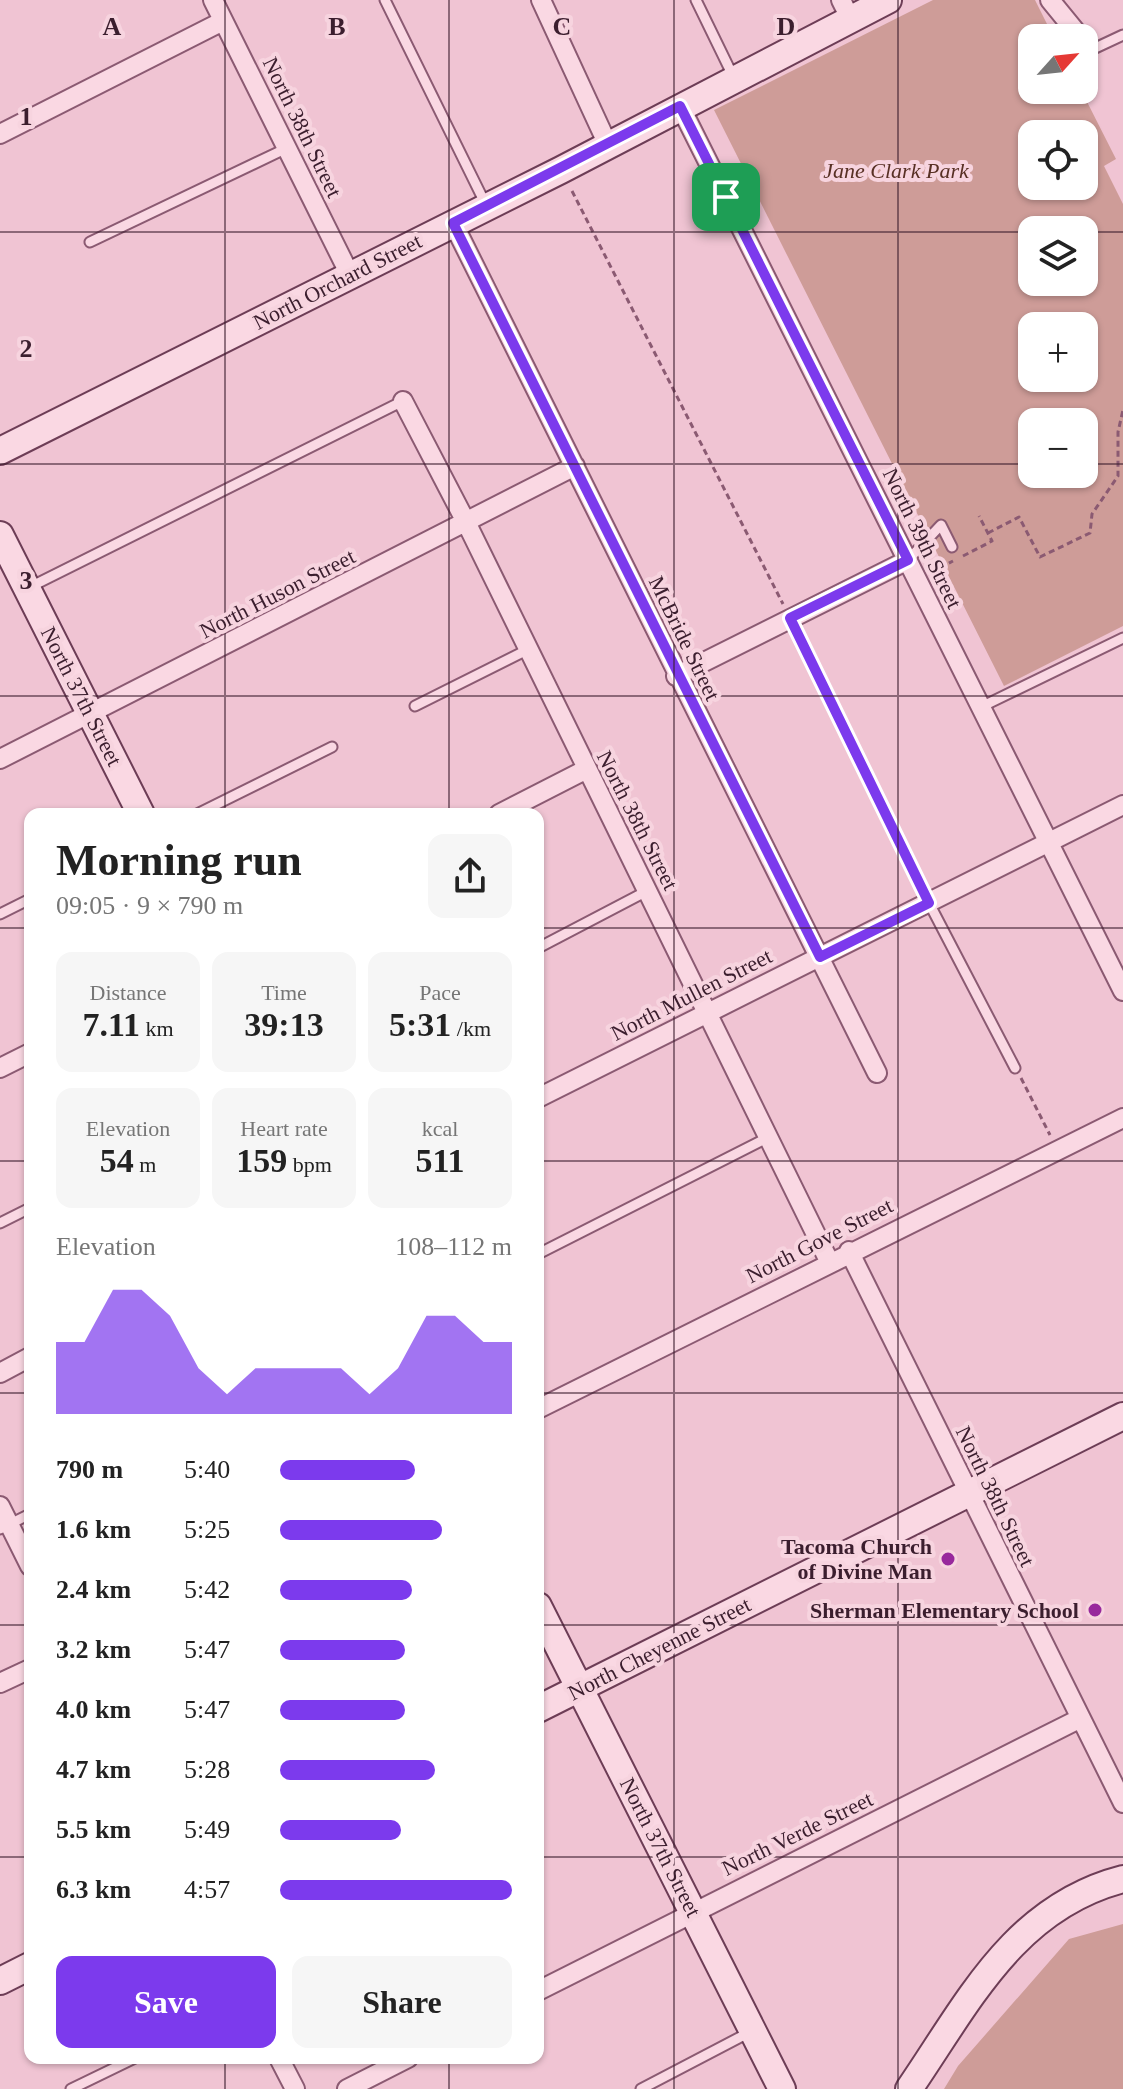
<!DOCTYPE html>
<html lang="en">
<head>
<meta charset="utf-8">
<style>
  :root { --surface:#fff; --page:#f6f6f6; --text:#222; --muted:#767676; --accent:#7c3aed }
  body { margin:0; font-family:"Times New Roman",serif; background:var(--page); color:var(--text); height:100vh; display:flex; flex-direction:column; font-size:30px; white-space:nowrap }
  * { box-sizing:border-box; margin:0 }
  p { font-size:26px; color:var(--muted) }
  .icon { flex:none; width:44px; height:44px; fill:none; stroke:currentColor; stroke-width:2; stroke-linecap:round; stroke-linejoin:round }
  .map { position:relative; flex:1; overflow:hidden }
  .side { position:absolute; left:24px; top:808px; width:520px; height:1256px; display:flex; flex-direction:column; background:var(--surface); border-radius:16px; box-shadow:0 2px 6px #0004 }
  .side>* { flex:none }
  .needle { width:52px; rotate:63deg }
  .tools { position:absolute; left:1018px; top:24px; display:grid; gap:16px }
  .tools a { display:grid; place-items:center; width:80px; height:80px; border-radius:16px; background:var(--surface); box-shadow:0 2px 6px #0004; font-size:40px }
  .pin { position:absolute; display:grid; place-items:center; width:68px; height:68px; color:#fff; margin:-34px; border-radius:16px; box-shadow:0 4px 12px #0006 }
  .round { display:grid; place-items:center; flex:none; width:84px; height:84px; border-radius:16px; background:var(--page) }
  .overview { display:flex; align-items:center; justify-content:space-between; height:136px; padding:0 32px }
  h1 { font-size:44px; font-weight:700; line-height:60px }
  .stats { display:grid; grid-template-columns:repeat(3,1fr); gap:12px; height:136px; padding:8px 32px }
  .stats div { display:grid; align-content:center; border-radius:16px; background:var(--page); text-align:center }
  .stats b { font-size:34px; font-weight:700 }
  .stats small { font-size:22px; font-weight:400 }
  .stats p { font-size:22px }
  .chart { height:224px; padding:16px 32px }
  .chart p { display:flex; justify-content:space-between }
  .chart svg { width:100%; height:144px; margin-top:8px; fill:var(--accent); opacity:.7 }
  .action { display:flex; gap:16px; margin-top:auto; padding:16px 32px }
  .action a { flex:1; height:92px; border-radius:16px; background:var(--accent); color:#fff; font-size:32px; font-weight:700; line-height:92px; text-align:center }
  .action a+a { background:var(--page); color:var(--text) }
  ul { padding:0 32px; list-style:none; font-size:26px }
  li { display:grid; grid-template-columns:128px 96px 1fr; align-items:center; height:60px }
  li i { height:20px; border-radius:10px; background:var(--accent) }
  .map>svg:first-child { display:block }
  .green { fill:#ce9c98; fill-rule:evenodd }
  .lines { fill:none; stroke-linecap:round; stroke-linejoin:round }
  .lane-casing { stroke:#8b5a72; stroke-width:13 }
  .street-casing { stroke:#8b5a72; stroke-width:22 }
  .secondary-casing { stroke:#6d3d56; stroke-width:30 }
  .path { stroke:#8b5a72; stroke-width:3; stroke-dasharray:6 4; stroke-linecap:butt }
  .lane { stroke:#fad8e3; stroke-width:9 }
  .street { stroke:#fad8e3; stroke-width:18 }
  .secondary { stroke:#fad8e3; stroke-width:26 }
  .route-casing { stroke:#fff; stroke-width:16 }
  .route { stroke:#7c3aed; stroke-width:10 }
  .grid { fill:none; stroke:#3b1e2e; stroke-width:2; stroke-opacity:0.55 }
  .poi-dot { fill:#98289c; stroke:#f7d4df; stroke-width:3 }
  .labels { text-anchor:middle; stroke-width:8; stroke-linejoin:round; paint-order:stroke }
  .street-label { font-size:22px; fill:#3b1e2e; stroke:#f7d4df }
  .park-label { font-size:22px; font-style:italic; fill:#583024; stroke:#f7d4df }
  .poi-label { font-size:22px; font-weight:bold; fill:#3b1e2e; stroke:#f7d4df; text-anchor:end }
  .grid-label { font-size:26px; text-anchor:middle; font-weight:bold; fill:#3b1e2e; stroke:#f7d4df; stroke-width:8; stroke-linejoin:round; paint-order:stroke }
</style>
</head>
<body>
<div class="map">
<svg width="1123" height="2089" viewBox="0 0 1123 2089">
  <rect width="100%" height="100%" fill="#f0c4d3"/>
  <path class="green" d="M933,0H1035L1054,38H1032V90H1081L1116,159L1104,166L1123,204V626L1004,686L714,110ZM1032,134H1084V186H1032ZM1032,230H1084V282H1032ZM1032,326H1084V378H1032ZM1032,422H1084V474H1032Z
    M1123,1924V2089H944L958,2066L1069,1939Z"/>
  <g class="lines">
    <g class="lane-casing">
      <path id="lane" d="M385,0L486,205
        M696,0L733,76
        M1091,50L1123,35
        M90,242L287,148
        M908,560L941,525L952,547
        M30,587L403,401
        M790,618L929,903L1015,1068
        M415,706L527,650
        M981,707L1123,638
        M197,814L332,747
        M0,914L30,899
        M538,948L647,891
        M0,1223L30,1208
        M538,1254L769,1137
        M0,1529L30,1514
        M71,2089L135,2058
        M641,2089L752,2031"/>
    </g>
    <g class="street-casing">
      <path id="street" d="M213,0L350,275
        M541,0L608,145
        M841,0L851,20
        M1050,0L1081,38
        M680,106L1123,991
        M0,134L223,21
        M453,223L877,1073
        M403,401L467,524L829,1261
        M676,676L908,560
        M0,759L575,466
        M499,814L585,770
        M0,1068L30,1053
        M538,1098L1123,805
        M849,1251L1123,1803
        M0,1373L30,1357
        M538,1409L1123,1118
        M0,1506L30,1566
        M0,1683L30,1669
        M538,1991L1079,1719
        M279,2058L295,2089
        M347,2089L408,2058"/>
    </g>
    <g class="secondary-casing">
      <path id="secondary" d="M0,451L561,170L888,0
        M0,535L141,814
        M538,1606L782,2089
        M538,1709L1123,1416
        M0,1981L30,1966
        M909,2089C968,2003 1014,1907 1123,1879"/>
    </g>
    <path class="path" d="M572,191L783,604
      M988,533L1019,517L1040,557L1090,533L1092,514L1118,476V432L1123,410
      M963,556L992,541L979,516
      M931,572L953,561
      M1021,1078L1050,1135"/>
    <use href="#lane" class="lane"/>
    <use href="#street" class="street"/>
    <use href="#secondary" class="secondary"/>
  </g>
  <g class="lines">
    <g class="route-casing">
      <path id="route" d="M680,106L908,560L790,618L929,903L820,957L453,223Z"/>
    </g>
    <use href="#route" class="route"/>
  </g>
  <path class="grid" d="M225,0V814M449,0V814M674,0V2089M898,0V2089M0,232H1032M1084,232H1123M0,464H1032M1084,464H1123M0,696H1123M0,928H30M538,928H1123M0,1161H30M538,1161H1123M0,1393H30M538,1393H1123M0,1625H30M538,1625H1123M0,1857H30M538,1857H1123M225,2058V2089M449,2058V2089"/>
  <g class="poi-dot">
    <circle cx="948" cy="1559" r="8"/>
    <circle cx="1095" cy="1610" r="8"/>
  </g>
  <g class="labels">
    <g class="street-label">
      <text transform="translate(303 127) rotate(64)" y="8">North 38th Street</text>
      <text transform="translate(337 281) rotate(-27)" y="8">North Orchard Street</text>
      <text transform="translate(923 538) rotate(64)" y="8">North 39th Street</text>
      <text transform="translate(277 593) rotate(-27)" y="8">North Huson Street</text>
      <text transform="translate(685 638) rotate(64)" y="8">McBride Street</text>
      <text transform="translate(82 696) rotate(63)" y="8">North 37th Street</text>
      <text transform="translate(638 820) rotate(63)" y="8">North 38th Street</text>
      <text transform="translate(691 994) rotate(-27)" y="8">North Mullen Street</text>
      <text transform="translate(819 1240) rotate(-27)" y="8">North Gove Street</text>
      <text transform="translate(996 1496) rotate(64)" y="8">North 38th Street</text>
      <text transform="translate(659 1648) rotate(-27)" y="8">North Cheyenne Street</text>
      <text transform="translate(797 1833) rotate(-26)" y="8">North Verde Street</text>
      <text transform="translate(661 1847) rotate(63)" y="8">North 37th Street</text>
    </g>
    <g class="park-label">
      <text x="896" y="178">Jane Clark Park</text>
    </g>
    <g class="poi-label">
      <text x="932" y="1554">Tacoma Church<tspan x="932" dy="25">of Divine Man</tspan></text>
      <text x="1079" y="1618">Sherman Elementary School</text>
    </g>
  </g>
  <g class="grid-label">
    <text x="112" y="35">A</text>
    <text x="337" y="35">B</text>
    <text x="562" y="35">C</text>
    <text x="786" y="35">D</text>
    <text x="26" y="125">1</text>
    <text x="26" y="357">2</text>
    <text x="26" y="589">3</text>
  </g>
</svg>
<div class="tools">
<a><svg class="needle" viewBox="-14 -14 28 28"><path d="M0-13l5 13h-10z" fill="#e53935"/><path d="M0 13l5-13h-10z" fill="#767676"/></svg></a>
<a><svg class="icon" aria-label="locate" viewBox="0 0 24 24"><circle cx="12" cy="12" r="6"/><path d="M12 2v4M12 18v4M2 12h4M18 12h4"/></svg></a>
<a><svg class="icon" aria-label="layers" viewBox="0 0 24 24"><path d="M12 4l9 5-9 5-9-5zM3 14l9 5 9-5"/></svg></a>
<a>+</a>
<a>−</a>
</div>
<div class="pin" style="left:726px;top:197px;background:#1e9e55"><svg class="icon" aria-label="arrive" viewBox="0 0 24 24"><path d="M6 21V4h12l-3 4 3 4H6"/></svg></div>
<section class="side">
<div class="overview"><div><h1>Morning run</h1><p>09:05 · 9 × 790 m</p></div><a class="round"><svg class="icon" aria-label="share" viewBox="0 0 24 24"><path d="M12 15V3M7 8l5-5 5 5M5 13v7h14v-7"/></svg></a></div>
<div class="stats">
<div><p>Distance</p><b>7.11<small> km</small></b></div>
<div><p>Time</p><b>39:13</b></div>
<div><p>Pace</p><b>5:31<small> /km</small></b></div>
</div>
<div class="stats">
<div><p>Elevation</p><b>54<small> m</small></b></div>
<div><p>Heart rate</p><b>159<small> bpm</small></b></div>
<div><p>kcal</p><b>511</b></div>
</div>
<div class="chart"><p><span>Elevation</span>108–112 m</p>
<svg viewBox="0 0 160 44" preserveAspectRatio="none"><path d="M0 44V22L10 22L20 6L30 6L40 14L50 30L60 38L70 30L80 30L90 30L100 30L110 38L120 30L130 14L140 14L150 22L160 22V44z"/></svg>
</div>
<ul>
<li><b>790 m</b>5:40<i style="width:58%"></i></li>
<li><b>1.6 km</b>5:25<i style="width:70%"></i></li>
<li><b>2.4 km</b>5:42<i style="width:57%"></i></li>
<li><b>3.2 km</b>5:47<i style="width:54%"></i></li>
<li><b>4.0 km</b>5:47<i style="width:54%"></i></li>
<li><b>4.7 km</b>5:28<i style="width:67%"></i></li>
<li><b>5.5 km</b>5:49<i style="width:52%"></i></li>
<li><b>6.3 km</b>4:57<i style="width:100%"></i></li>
</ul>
<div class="action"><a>Save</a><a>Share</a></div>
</section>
</div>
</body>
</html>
